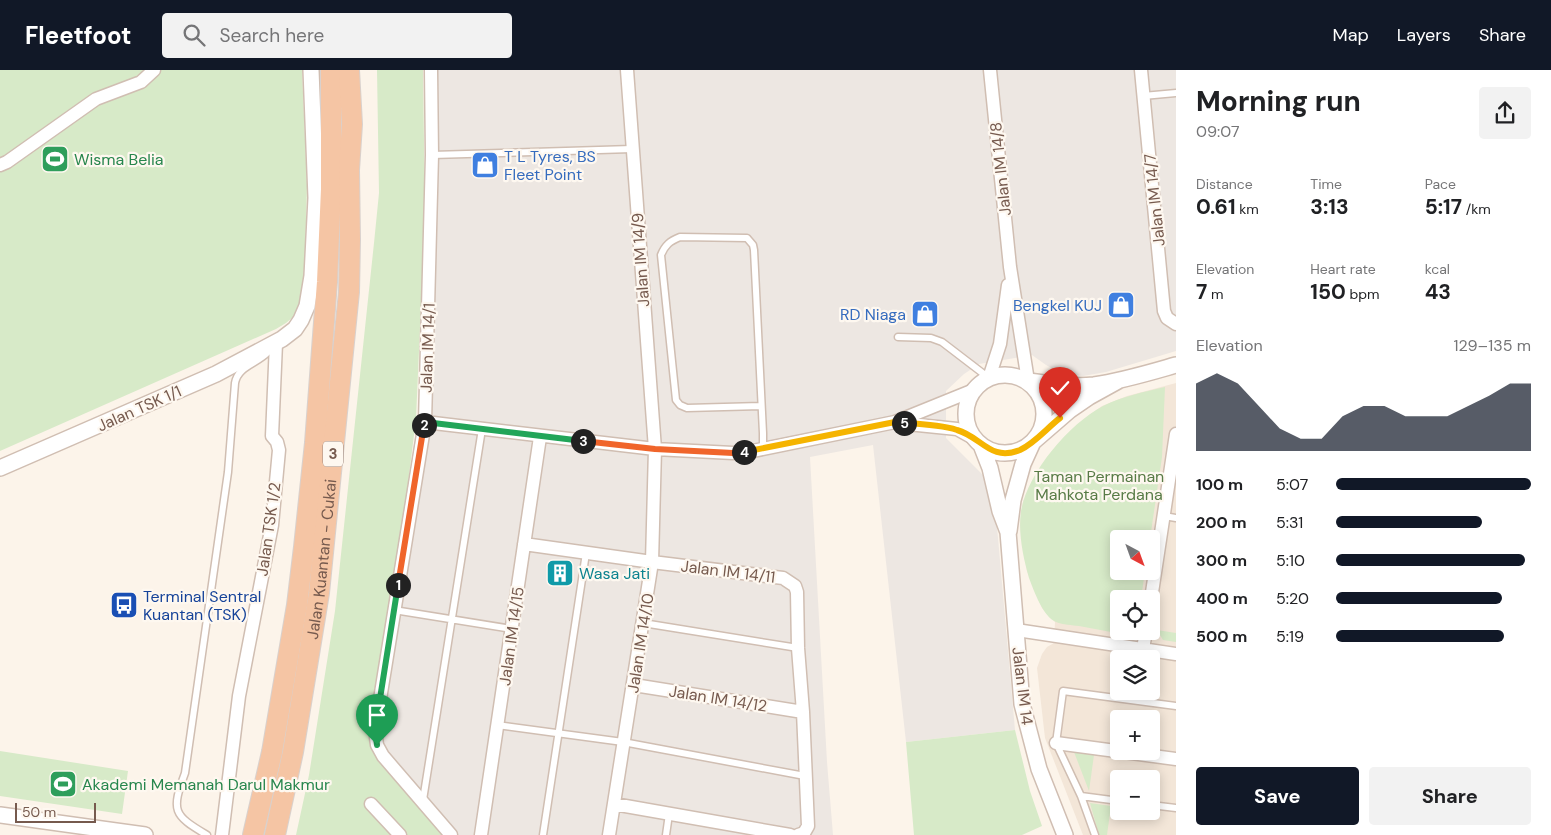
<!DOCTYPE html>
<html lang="en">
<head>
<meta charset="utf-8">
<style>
  :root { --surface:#fff; --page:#f2f2f2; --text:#202124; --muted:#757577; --accent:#111827 }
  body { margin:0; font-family:"DM Sans",sans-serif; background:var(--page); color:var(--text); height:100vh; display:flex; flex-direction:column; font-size:19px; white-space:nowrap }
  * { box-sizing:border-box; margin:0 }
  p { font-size:16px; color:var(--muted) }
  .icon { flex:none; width:28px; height:28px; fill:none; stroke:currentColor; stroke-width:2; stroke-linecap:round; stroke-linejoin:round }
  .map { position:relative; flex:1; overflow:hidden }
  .panel { display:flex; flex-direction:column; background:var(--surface); width:375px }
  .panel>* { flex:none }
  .needle { width:32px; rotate:139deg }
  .fabs { position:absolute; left:1110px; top:460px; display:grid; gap:10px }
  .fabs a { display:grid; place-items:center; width:50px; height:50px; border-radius:5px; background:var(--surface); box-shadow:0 2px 12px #0003; font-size:25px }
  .scale { position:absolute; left:15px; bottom:12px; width:81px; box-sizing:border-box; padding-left:5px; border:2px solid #765a4e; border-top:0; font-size:14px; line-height:18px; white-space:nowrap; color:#765a4e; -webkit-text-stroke:4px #fef8f0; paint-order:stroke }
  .pin { position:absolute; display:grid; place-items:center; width:42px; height:42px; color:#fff; margin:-51px -21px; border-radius:50% 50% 50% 0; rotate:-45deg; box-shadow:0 0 5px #0007 }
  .pin .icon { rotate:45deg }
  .km { position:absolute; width:25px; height:25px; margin:-12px; border-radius:50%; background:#222; color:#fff; font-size:14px; line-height:25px; text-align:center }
  .round { display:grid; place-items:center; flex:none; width:52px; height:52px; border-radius:5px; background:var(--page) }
  .head { display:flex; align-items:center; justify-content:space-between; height:85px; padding:0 20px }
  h1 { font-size:28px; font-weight:700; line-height:38px }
  .stats { display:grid; grid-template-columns:repeat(3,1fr); gap:8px; height:85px; padding:5px 20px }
  .stats div { display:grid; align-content:center }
  .stats b { font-size:21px; font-weight:700 }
  .stats small { font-size:14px; font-weight:400 }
  .stats p { font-size:14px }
  .chart { height:140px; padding:10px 20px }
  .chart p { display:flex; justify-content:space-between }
  .chart svg { width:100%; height:90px; margin-top:5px; fill:var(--accent); opacity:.7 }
  .action { display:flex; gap:10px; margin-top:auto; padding:10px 20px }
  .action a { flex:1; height:58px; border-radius:5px; background:var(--accent); color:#fff; font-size:20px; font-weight:700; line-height:58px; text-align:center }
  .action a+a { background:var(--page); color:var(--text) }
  ul { padding:0 20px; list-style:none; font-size:16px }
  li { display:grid; grid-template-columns:80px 60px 1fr; align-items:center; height:38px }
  li i { height:12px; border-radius:6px; background:var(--accent) }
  header { display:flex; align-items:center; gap:30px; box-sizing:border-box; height:70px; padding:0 25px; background:var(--accent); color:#fff }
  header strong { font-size:24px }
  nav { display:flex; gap:28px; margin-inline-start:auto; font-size:18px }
  .search { width:350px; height:45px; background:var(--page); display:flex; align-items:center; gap:12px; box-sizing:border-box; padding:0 18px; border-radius:5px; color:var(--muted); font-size:19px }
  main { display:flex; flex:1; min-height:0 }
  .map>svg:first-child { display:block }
  .residential { fill:#f3e6d8; fill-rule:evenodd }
  .industrial { fill:#ede7e2 }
  .green { fill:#d7eac8 }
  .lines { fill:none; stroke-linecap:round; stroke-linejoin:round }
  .service-casing { stroke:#d0beb2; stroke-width:9 }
  .minor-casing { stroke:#d0beb2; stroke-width:15 }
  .tertiary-casing { stroke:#d0beb2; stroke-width:18 }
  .trunk-casing { stroke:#d9d1cd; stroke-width:22 }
  .service { stroke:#fff; stroke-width:6 }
  .minor { stroke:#fff; stroke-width:12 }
  .tertiary { stroke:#fff; stroke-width:15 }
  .trunk { stroke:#f5c5a4; stroke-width:20 }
  .split-1-casing { stroke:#fff; stroke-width:10 }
  .split-2-casing { stroke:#fff; stroke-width:10 }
  .split-3-casing { stroke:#fff; stroke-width:10 }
  .split-4-casing { stroke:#fff; stroke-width:10 }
  .split-5-casing { stroke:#fff; stroke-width:10 }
  .split-6-casing { stroke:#fff; stroke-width:10 }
  .split-1 { stroke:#22a559; stroke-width:6 }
  .split-2 { stroke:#f0652b; stroke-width:6 }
  .split-3 { stroke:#22a559; stroke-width:6 }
  .split-4 { stroke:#f0652b; stroke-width:6 }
  .split-5 { stroke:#f5b400; stroke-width:6 }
  .split-6 { stroke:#f5b400; stroke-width:6 }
  .labels { text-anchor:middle; stroke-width:4.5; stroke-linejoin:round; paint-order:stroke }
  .shield { fill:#fef8f0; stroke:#9f897f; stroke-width:1 }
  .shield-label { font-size:15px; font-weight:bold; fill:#765a4e }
  .shop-label { font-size:16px; fill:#366cbe; stroke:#fef8f0; text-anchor:end }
  .leisure-label { font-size:16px; fill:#27864d; stroke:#fef8f0; text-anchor:start }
  .street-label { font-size:16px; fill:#765a4e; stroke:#fef8f0 }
  .park-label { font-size:16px; fill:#587b46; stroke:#fef8f0 }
  .culture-label { font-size:16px; fill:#0d838f; stroke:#fef8f0; text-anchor:start }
  .transit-label { font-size:16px; fill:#164399; stroke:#fef8f0; text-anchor:start }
</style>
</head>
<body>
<header>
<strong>Fleetfoot</strong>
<div class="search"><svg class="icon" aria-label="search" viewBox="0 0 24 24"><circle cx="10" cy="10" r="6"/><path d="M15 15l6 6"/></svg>Search here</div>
<nav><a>Map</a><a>Layers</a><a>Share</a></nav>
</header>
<main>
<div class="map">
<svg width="1176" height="765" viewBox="0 0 1176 765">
  <rect width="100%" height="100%" fill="#fcf4ea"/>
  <path class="residential" d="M1176,313V765H1083L1045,668L1037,598L1042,584L1047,577L1054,573L1055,552L1042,538L1027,501L1020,455L1023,431L1044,392L1057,375L1091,344L1102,336L1127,326ZM1119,469H1151V501H1119ZM1119,529H1151V561H1119ZM1119,589H1151V621H1119ZM1119,649H1151V681H1119ZM1119,709H1151V741H1119Z"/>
  <path class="industrial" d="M432,0H1176V281L1106,302L1083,306L1059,302L1046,295L1032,285L979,294L964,304L946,321V368L985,407L995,434L1015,660L906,672L873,375L810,387L827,692L833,765H451L383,686L375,660L425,352Z"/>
  <path class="green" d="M0,0H302L307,116L304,221L299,238L293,247L286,253L276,259L0,381Z
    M377,0H423L425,143L416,349L396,509L370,662L443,765H296L309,705L335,541L374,173L379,123Z
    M1165,317L1162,387L1150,469H1119V501H1145L1141,529H1119V561H1132L1127,565C1111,562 1095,559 1079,556C1072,555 1063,555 1056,552C1043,547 1034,521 1029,508C1023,487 1018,463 1021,441C1028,402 1069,354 1103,336C1123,326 1144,322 1165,317Z
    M1157,560L1176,563V572L1163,570Z
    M1015,660L1030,721L1042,756L1022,765H914L906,672Z
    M0,681L128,701L122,744L0,726Z
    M1074,682L1094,685L1089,721Z
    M1090,733L1111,736L1107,765H1099Z"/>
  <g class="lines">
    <g class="service-casing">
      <path id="service" d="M1143,26L1176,23
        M432,85L632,79
        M898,267L931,268L942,272L989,308
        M761,336L687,338L680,335L676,330L661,185C665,175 670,171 680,167L747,168L753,175L754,180L763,363V378
        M1164,446L1176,448
        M394,540L512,559
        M643,553L798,578
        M497,655L623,672L805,706
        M1081,726L1119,731
        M423,730L482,359
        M1151,735L1176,738
        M207,765C173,745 171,741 185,703L228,402L235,313C238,296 257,294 268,282
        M543,765L586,483
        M666,765L669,744
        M1095,765L1081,726L1056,673L1063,621L1176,636"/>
    </g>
    <g class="minor-casing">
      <path id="minor" d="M431,0L432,85L425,352L375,660L377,675L383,686L451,765
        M990,0L1010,197L1028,311
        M1141,0L1164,241L1167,248L1176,254
        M0,95L7,92L96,29L141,12L154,0
        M989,308L1000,274L1008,215
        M425,352L655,379L733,383L748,382L895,352L974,320
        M898,353L957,359L975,369
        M524,474L652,492L783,508L795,516L797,522L798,578L803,642L808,756L804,763L798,765
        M1151,529L1176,364
        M1016,560L1176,584
        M1143,579L1146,561
        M634,615L803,642
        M1056,673L1176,689
        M371,734L400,765
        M614,734L790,765
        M222,765L239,626L272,455L279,380L277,372L272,366L276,273
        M481,765L540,367
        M609,765L652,492L655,379L627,0"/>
    </g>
    <g class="tertiary-casing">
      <path id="tertiary" d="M966 344a39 39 0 1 1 78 0a39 39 0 1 1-78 0Z
        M1028,311C1050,314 1072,317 1094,315C1122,311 1148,303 1176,295
        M981,375L990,398L1000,441L1008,462L1022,634L1039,699L1065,765
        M0,398L216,304L282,269L295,259L301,250L307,236L312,206L316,128L311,0
        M1009,461L1013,430L1023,394L1033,372L1070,340L1089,327L1118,311
        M0,745L145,765"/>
    </g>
    <g class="trunk-casing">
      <g id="trunk">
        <path d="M253,765L272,682L297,535L304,477L315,373L327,212L331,119V0"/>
        <path id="s1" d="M275,765L293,682L319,523L349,222L350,170L349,100L352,54L349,0"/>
      </g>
    </g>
    <use href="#service" class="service"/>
    <use href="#minor" class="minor"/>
    <use href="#tertiary" class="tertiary"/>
    <use href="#trunk" class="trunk"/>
  </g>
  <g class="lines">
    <g class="split-1-casing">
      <path id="split-1" d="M377,675L375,660L398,515"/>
    </g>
    <g class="split-2-casing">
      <path id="split-2" d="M398,515L424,355"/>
    </g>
    <g class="split-3-casing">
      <path id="split-3" d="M424,355L425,352L583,371"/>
    </g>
    <g class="split-4-casing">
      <path id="split-4" d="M583,371L655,379L733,383L744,382"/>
    </g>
    <g class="split-5-casing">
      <path id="split-5" d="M744,382L895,352L904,353"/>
    </g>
    <g class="split-6-casing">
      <path id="split-6" d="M904,353C921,354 941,355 957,360C982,367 990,392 1020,380C1035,373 1047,358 1060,348"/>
    </g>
    <use href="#split-1" class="split-1"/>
    <use href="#split-2" class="split-2"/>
    <use href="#split-3" class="split-3"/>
    <use href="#split-4" class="split-4"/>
    <use href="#split-5" class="split-5"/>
    <use href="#split-6" class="split-6"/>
  </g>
  <defs>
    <g id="stadium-square" transform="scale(1.4375)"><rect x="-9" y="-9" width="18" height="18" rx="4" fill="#2e9e5b" stroke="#fef8f0"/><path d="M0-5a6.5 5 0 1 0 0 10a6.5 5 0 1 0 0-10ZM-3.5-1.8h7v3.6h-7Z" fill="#fff"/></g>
    <g id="shop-square" transform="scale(1.4375)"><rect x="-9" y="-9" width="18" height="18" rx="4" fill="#3f7fe0" stroke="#fef8f0"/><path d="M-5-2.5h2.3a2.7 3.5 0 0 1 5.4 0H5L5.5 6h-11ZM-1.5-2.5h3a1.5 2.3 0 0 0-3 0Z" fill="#fff"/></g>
    <g id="building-square" transform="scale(1.4375)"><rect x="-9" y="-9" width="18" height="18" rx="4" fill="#0f9aa8" stroke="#fef8f0"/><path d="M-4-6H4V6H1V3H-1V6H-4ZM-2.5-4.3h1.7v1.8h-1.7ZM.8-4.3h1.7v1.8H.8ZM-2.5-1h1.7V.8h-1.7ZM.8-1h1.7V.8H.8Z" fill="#fff"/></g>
    <g id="bus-square" transform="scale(1.4375)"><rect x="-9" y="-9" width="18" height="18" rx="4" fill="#1a4fb4" stroke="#fef8f0"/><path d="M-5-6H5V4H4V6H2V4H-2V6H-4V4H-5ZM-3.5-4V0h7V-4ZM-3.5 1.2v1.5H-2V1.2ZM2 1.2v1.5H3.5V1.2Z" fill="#fff"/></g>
  </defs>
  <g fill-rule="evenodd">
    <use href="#stadium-square" x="55" y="89"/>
    <use href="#shop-square" x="485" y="95"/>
    <use href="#shop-square" x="1121" y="235"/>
    <use href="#shop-square" x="925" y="244"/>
    <use href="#building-square" x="560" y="503"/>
    <use href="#bus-square" x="124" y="535"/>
    <use href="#stadium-square" x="63" y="714"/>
  </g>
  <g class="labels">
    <rect class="shield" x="323" y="371.5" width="20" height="25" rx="4"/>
    <g class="shield-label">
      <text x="333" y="389">3</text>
    </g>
    <g class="shop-label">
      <text x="504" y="92" text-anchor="start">T L Tyres, BS<tspan x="504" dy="18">Fleet Point</tspan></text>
      <text x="1102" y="241">Bengkel KUJ</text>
      <text x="906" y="250">RD Niaga</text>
    </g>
    <g class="leisure-label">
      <text x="74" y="95">Wisma Belia</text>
      <text x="82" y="720">Akademi Memanah Darul Makmur</text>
    </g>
    <g class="street-label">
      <text transform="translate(1000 99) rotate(-96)" y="6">Jalan IM 14/8</text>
      <text transform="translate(1154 130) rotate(-96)" y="6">Jalan IM 14/7</text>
      <text transform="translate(640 190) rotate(-94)" y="6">Jalan IM 14/9</text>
      <text transform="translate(427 278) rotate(-88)" y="6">Jalan IM 14/1</text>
      <text transform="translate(139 338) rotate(-24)" y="6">Jalan TSK 1/1</text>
      <text transform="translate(268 459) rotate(-82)" y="6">Jalan TSK 1/2</text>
      <text dy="6" stroke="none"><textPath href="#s1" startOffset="280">Jalan Kuantan - Cukai</textPath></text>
      <text transform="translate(728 501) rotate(7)" y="6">Jalan IM 14/11</text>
      <text transform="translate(511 566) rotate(-82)" y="6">Jalan IM 14/15</text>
      <text transform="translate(640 573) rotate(-81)" y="6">Jalan IM 14/10</text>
      <text transform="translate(1023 616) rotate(83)" y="6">Jalan IM 14</text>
      <text transform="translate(718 628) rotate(9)" y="6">Jalan IM 14/12</text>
    </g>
    <g class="park-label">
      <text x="1099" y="412">Taman Permainan<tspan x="1099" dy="18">Mahkota Perdana</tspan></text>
    </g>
    <g class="culture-label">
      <text x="579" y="509">Wasa Jati</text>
    </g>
    <g class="transit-label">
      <text x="143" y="532">Terminal Sentral<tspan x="143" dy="18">Kuantan (TSK)</tspan></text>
    </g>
  </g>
</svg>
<div class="fabs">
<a><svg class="needle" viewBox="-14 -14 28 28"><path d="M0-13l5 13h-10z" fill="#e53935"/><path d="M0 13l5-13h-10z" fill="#757577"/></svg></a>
<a><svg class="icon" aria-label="locate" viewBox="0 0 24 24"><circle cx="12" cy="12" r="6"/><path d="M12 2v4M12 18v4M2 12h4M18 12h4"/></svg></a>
<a><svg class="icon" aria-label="layers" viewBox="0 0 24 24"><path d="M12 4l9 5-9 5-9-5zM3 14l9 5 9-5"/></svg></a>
<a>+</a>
<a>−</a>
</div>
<div class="scale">50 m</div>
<div class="pin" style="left:377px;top:675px;background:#1e9e55"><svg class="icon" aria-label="arrive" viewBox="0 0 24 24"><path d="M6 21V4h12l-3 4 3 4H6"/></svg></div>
<div class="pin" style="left:1060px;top:348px;background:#d93025"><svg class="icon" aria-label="check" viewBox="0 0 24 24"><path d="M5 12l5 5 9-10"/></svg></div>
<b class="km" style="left:398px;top:515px">1</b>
<b class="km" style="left:424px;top:355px">2</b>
<b class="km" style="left:583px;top:371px">3</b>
<b class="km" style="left:744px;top:382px">4</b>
<b class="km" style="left:904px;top:353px">5</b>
</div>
<section class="panel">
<div class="head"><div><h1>Morning run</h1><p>09:07</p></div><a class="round"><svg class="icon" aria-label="share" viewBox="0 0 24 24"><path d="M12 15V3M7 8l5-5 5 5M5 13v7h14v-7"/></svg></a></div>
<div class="stats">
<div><p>Distance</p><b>0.61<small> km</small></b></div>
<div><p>Time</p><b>3:13</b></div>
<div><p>Pace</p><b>5:17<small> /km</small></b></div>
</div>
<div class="stats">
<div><p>Elevation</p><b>7<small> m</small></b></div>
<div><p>Heart rate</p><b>150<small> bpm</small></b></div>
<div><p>kcal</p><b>43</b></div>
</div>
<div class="chart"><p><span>Elevation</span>129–135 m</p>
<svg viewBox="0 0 160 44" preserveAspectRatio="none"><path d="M0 44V11L10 6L20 11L30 22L40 33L50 38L60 38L70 27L80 22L90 22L100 27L110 27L120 27L130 22L140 17L150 11L160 11V44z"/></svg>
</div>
<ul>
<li><b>100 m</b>5:07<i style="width:100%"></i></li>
<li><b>200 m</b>5:31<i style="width:75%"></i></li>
<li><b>300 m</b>5:10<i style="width:97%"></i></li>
<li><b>400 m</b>5:20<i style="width:85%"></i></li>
<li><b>500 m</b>5:19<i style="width:86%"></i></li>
</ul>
<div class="action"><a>Save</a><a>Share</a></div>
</section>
</main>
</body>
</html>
